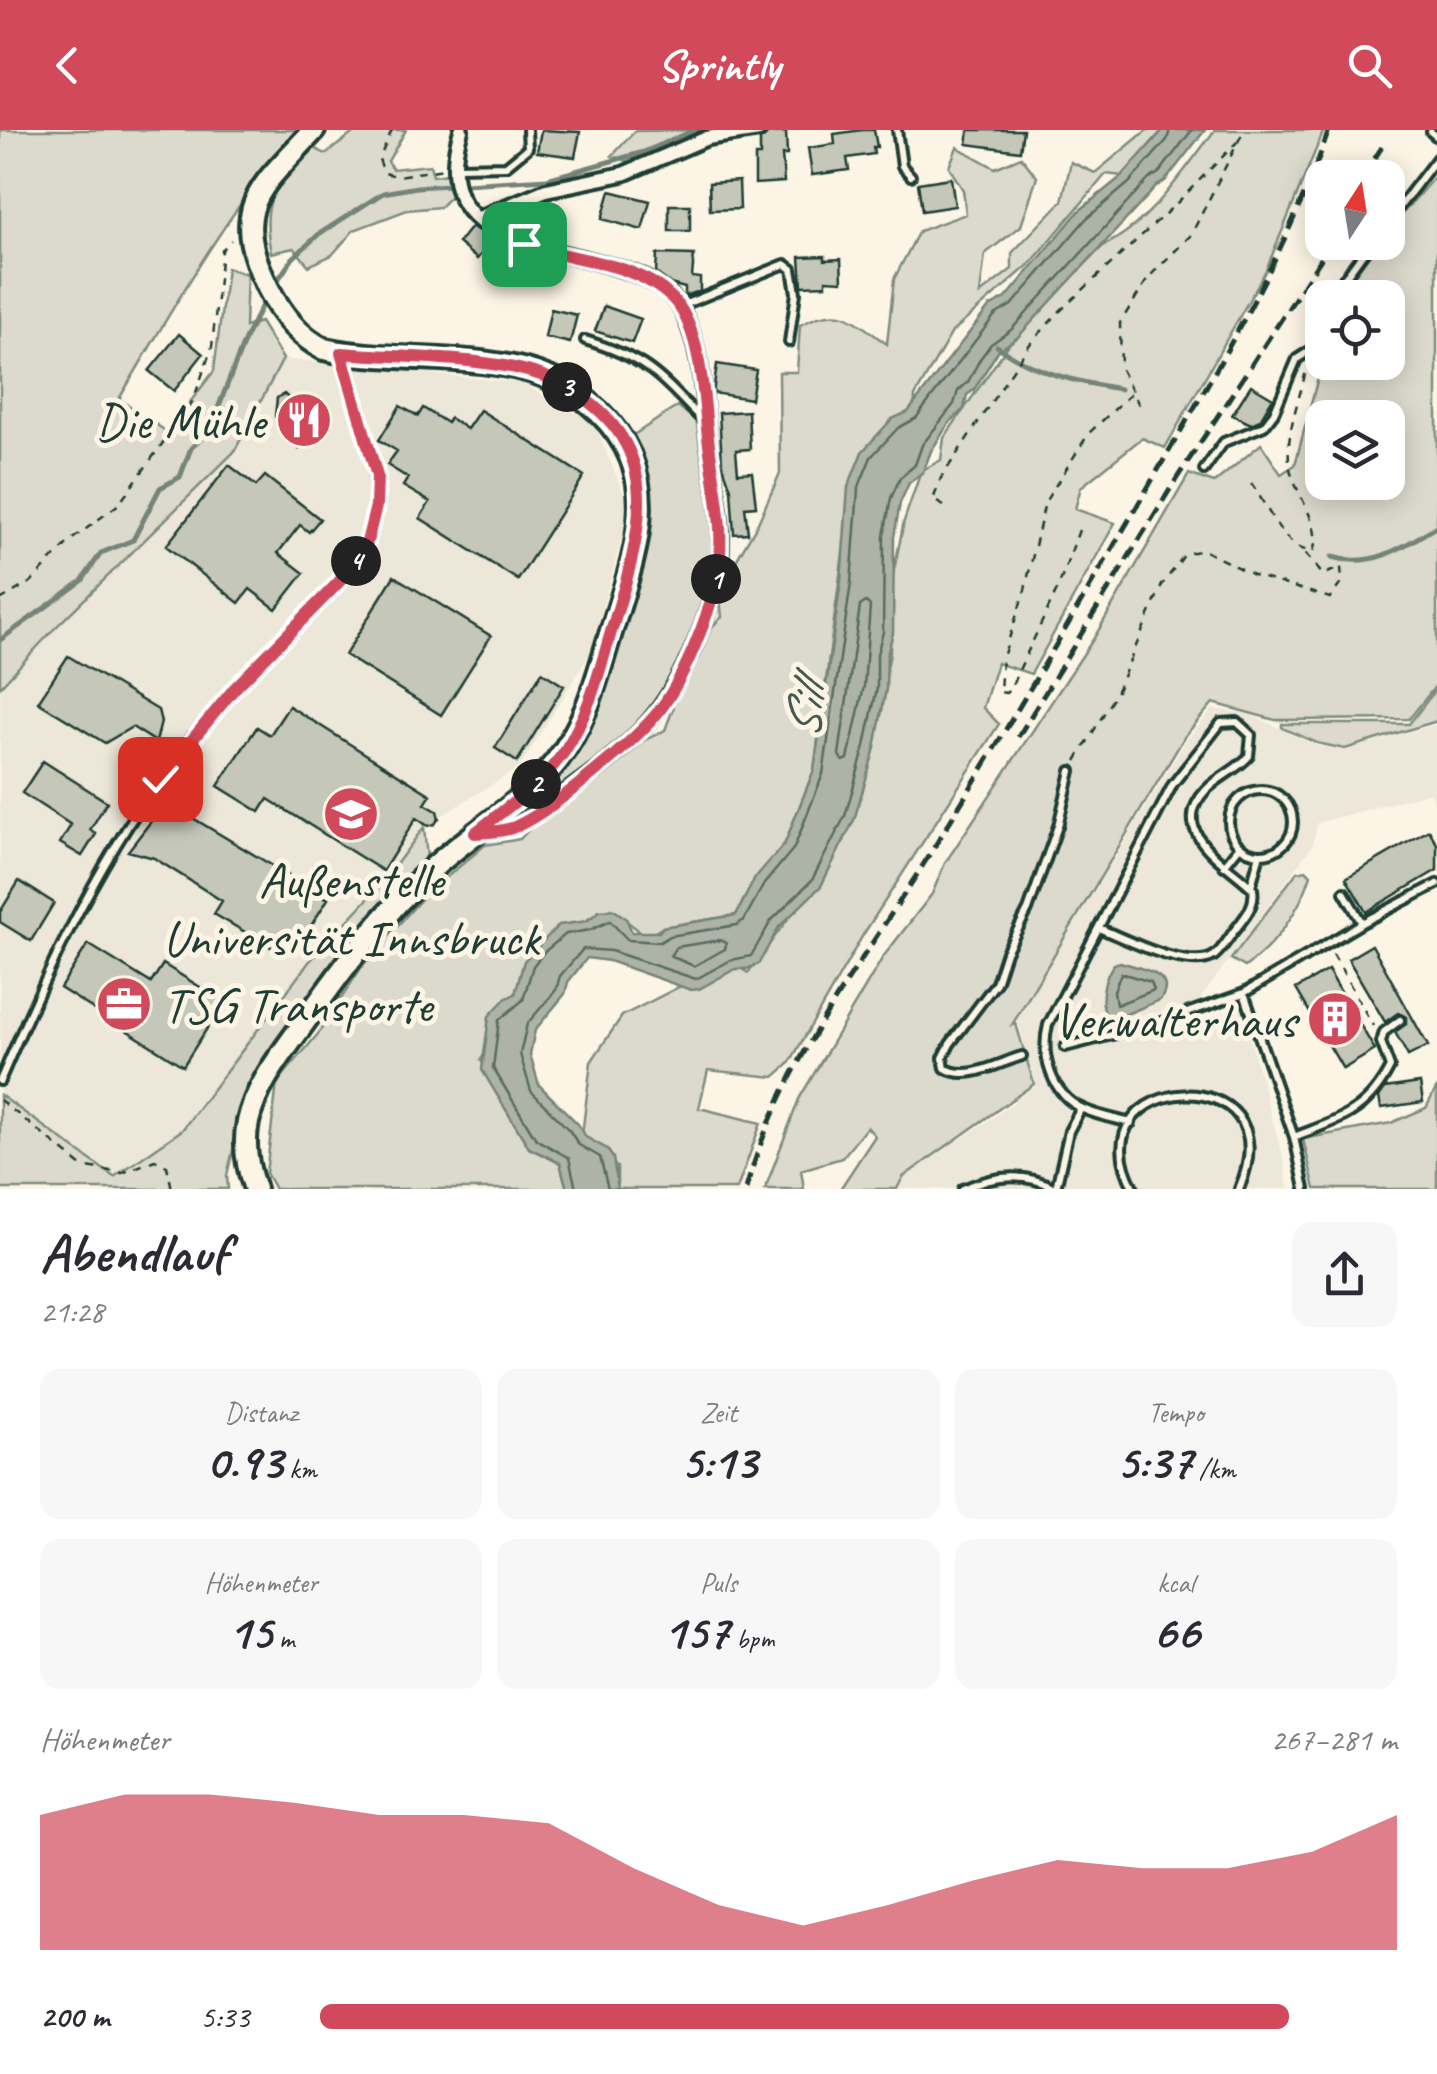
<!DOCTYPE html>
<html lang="de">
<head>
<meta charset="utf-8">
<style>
  :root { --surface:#fff; --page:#f7f7f7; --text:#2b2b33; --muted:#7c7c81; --accent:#d1495b }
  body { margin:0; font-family:Caveat,sans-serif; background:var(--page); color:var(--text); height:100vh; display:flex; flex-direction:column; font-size:38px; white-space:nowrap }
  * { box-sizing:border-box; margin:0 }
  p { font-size:32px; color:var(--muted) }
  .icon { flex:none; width:55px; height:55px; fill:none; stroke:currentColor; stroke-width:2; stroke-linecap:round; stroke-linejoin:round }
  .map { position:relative; height:1059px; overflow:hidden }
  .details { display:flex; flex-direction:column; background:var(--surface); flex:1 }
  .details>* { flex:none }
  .needle { width:65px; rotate:12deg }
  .fabs { position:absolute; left:1305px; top:30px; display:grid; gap:20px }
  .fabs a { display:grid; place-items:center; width:100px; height:100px; border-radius:20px; background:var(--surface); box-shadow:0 5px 25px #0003; font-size:50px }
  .pin { position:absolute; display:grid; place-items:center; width:85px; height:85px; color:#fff; margin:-42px; border-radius:20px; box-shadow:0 5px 15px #0006 }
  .km { position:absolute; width:50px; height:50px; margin:-25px; border-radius:50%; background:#222; color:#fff; font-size:28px; line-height:50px; text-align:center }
  .round { display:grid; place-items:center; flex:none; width:105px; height:105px; border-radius:20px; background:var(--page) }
  .headline { display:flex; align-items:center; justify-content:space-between; height:170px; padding:0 40px }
  h1 { font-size:55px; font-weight:700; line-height:75px }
  .metrics { display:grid; grid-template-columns:repeat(3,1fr); gap:15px; height:170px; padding:10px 40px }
  .metrics div { display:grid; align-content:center; border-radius:20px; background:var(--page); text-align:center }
  .metrics b { font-size:50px; font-weight:700 }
  .metrics small { font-size:28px; font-weight:400 }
  .metrics p { font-size:28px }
  .chart { height:280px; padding:20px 40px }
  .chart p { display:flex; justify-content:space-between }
  .chart svg { width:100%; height:180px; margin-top:10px; fill:var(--accent); opacity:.7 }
  ul { padding:0 40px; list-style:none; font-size:32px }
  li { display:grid; grid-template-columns:160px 120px 1fr; align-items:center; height:75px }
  li i { height:25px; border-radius:12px; background:var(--accent) }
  header { display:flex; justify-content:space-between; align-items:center; height:130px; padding:0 40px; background:var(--accent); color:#fff; font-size:45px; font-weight:700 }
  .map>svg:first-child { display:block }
  .built { fill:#ece7d8 }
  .green { fill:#dcdacc; stroke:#7e8c80; stroke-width:2.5; fill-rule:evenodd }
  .water { fill:#aeb3a7; stroke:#758479; stroke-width:2.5 }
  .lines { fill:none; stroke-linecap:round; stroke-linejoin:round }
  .shore { stroke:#586c62; stroke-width:2.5 }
  .stream { stroke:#758479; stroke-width:5 }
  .building { fill:#c5c7b9; stroke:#1f3d34; stroke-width:2.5 }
  .lane-casing { stroke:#1f3d34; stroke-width:14 }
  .street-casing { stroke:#1f3d34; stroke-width:20 }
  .primary-casing { stroke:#1f3d34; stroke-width:28 }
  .path { stroke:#1f3d34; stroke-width:2.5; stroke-dasharray:8 8; stroke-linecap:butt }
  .lane { stroke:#fcf5e5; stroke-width:6 }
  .street { stroke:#fcf5e5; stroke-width:12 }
  .primary { stroke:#fcf5e5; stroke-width:20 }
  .rail { stroke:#1f3d34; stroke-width:5; stroke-dasharray:15 8; stroke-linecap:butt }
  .route-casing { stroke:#fff; stroke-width:20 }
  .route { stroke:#d1495b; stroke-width:12 }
  .labels { text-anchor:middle; stroke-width:10; stroke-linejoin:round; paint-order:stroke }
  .poi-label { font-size:50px; fill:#1f3d34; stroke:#fcf5e5; text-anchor:end }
  .water-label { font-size:52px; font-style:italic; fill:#435a51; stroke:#fcf5e5 }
</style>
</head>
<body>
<header><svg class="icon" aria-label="back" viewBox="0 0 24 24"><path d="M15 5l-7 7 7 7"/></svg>Sprintly<svg class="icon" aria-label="search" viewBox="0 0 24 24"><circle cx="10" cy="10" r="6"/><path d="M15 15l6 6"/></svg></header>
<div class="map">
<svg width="1437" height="1059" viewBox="0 0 1437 1059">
  <rect width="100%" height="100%" fill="#fcf5e5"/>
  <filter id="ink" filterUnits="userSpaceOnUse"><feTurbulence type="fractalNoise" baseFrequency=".01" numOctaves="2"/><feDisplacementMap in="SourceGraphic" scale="20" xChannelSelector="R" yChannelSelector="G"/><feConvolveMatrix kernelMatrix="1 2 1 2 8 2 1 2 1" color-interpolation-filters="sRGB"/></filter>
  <g filter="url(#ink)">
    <path class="built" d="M283,229L521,253L594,293L630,379L589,525L520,637L424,697L380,756L309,832L182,1000L114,1047L0,965V557L53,500L234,322Z
      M1213,579L1250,584L1318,616L1346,620L1437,594V682L1431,662L1317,693L1312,716L1198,872L1065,909L1067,920L1241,878L1284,1031L1288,1059H900L904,1047L1005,979L1036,955L1017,888L1187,609Z"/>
    <path class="green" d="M0,0H301C227,79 175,176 119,269L167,302L214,241L227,138L247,144L245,197L260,192L283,229L234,322L53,500L0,557Z
      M357,0H406L388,31L392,39L430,35L433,46L449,44L451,66L440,77L407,80L354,100L332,125L309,136L294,118L271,123C260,66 275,57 314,18L326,24Z
      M702,0L627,31L612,26L635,1Z
      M1147,0H1163L1122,46L1106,44L1031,133L952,202L915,266L913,298L848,385L814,640L785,713L765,749L755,748L736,785L663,797L647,807L611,779C543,801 513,872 481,930L529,1018L560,1033L567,1059H275L266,1043L277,953L318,904L363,835L423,767L485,715L520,709L537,691L641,612L665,600L700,508L722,487L719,460L758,393L780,343L779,242H797L800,195C843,172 852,190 887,214L894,149L919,101L966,84L963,60L949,37L957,17L995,38L1021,27L1037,47L1021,96L985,124L980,164L1012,139V123L1062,71L1071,32L1095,43Z
      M1215,0H1324L1266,140L1165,318L1142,308L1081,357L1075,379L1115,393L1031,544L997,533L983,578L999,594L863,805L789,934L774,947L708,940L699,978L761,993L737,1059H617V1037L581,1013L591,932L622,886L683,855L737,835L748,843L787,790L818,730L844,711L872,617L890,523L891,455L904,391L921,341L941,330L944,308L1016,204L1103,116C1150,94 1184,40 1215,0Z
      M1437,44V554L1409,589L1275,590L1213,573L1185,606L1012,895L1016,894L1034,954L903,1047L897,1059H840L875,1006L867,997L842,1028L801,1040L804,1059H765L799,969L883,827L932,764L945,733L1094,508L1189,344L1214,353L1261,314L1281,344L1295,335L1322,232H1388V168L1339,167L1378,113L1388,112V100ZM1322,288H1388V352H1322Z
      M678,276L704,298L717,403L714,445L692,510L660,572L643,593L570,657L512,692L505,689L530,672L630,470L650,404L651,370L644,334L632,306Z
      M1437,558V591L1345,619L1317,613L1282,598V594H1409Z
      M424,697L427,728L380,781L244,975L227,1045L228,1059H0V965L114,1047L182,1000L309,832L380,756Z
      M1306,740L1311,745C1300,780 1275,816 1245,837L1231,829L1297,742Z
      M1437,957V1059H1315L1303,1009L1391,993L1426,978Z"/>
    <path class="water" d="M1163,0H1205L1165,51L1157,56L1018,207L998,221L974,260L967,265L964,279L949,293L931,321L923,342L909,353L900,373L894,407L893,503L887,525L886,559L875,618L854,690L821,756L779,797L759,833L747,839H735L699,859L691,860L609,831L587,828L568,852L565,864L535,900L530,924L539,955L578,994L586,1007L607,1019L613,1028L618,1059H567L560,1033L529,1018L482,940L489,886L505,869L515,864L524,831L559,795L587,791L599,781L614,780L626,788L632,802H659L663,797L736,785L755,748L785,713L814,640L841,451L848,357L862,322L892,289L908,282L989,177L1006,168L1079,81L1122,46Z
      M1120,832C1139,838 1179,844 1160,870L1117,888L1107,887C1098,872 1104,847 1114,834Z"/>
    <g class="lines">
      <path class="shore" d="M866,472L870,476L864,556L848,629L843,631L839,625L860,476Z
        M721,810L726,813L725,819L694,836L670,826L676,817Z
        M1121,843L1151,852L1154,860L1116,875L1114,861Z
        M576,1059L569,1028L536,1009L493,938L499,890L523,870L533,836L544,822L566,804L590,800L610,791L628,810L660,812L670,806L737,795L744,790L764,754L794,718L823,644L851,453L858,359L871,327L898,298L916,288L995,185L1013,174L1086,89L1129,53L1167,10L1170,0
        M608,1059L600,1027L579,1015L569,1000L531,961L520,924L527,894L556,860L560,846L583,819L611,821L696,849L731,830L751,826L771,791L812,750L845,686L865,616L877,558V524L883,502L884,406L891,368L900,348L915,335L922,315L954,274L958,261L968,252L980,229L991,214L1011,200L1149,49L1159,43L1192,0"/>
      <path class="stream" d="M275,154L293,128L319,104L383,63L417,57L547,49L644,22L695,0
        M997,216C1033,243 1077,252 1120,259
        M1332,427C1373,439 1403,417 1437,396
        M0,510L82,451L101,423L133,410L160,358L180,347L191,318L209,301L246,207L266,167"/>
    </g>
    <path class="building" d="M541,0L580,2L575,27L537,22Z
      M862,0H874L877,17H873L874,24L847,28L849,40L812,45L808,18L835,14L834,4Z
      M969,0H1023L1020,21L967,14Z
      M786,2L787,25H782L784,52L755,54V26H760V10L768,3Z
      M951,48L955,76L922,81L918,53Z
      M739,51L740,79L710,80L709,53Z
      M610,61L650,71L642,100L602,89Z
      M669,75H690V101H669Z
      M472,96L492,111L477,129L458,113Z
      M657,124L694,125L692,147L700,148V161L685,166V158L670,154L656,143Z
      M825,126V130L841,129L842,151L826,150V155L802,156L800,127Z
      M604,176L641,189L632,213L595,201Z
      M551,179L577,185L570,213L545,207Z
      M179,204L203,224L174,261L149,241Z
      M717,234L756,240L751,269L713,263Z
      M1251,255L1273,268L1260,290L1251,294L1232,285Z
      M284,264L300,280L303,278L316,294L311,297L317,304L299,319L292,310L287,311L275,286L277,268Z
      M400,276L418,286L423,278L447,293L450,288L467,299L480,280L584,346L518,450L420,388L430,372L403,356L408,348L387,335L397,321L379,310Z
      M748,281L750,319L736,320L738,343L752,342L756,376L745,377L748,403L734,404L731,359L722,333L719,283Z
      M229,335L256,356L265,346L320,389L309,402L300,395L278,423L304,443L276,479L250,459L239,473L166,416Z
      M394,446L491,506L441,585L345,525Z
      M68,526L158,580L161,592L156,612L132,597L105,613L38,572Z
      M542,542L564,556L517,632L495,618Z
      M289,576L431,665L425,674L437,681L439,688L435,694L428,696L416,688L383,741L268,669L260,682L218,656L257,597L270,605Z
      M43,631L107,672L90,700L96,704L82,726L60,713L71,695L22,663Z
      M166,672L328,769L307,802L298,803L283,824L214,784L222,771L154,728L128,721Z
      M1429,700L1437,714V740L1366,782L1346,748Z
      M19,751L54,773L31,811L0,792V782Z
      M88,814L151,853L163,834L224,872L183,936L60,858Z
      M1372,815L1428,916L1408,926L1395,902L1406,894V887L1398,883L1385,892L1348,829Z
      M1328,840L1375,920L1343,939L1296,859Z
      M1420,953L1423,972L1381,978L1379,967L1385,958Z"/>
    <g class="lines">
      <g class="lane-casing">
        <path id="lane" d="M897,0L902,36L911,46
          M1431,2L1437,7
          M457,37L506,36L528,18L527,0
          M1388,92L1437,28
          M1330,168L1371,112
          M681,176L785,134L792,139L796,163L789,212
          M585,210C647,229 659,245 702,290
          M1204,340L1224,312L1264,296L1274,283L1297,229L1311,220L1322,183
          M1229 692a32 32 0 1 1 64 0a32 32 0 1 1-64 0Z
          M1224,736L1240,716
          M1251,756L1260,724
          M1344,762L1362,793
          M1101,799C1126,809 1189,842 1214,826C1222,820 1228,809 1234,801C1244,788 1256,776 1253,759C1230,735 1165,703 1206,660C1218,647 1237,640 1249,626L1251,605L1237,592L1221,593L1173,654L1048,895C1040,926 1052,965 1083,979C1098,986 1116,989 1131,993
          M1244,863L1294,1007L1305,1059
          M1065,917L1155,894L1244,863L1362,793L1437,754
          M1022,926C998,933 967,952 945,938L943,928L950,914L996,853L1006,822L1028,780L1058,696L1071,641
          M0,951C50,834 103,721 181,620C214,578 251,540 288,503C315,477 354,447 367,412C390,350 360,288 342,229
          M1294,1007C1340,989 1367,983 1390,937L1381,912L1384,902L1400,890
          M1056,1058L1069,1001L1081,978
          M963,1059C994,1045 1027,1042 1057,1059
          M1134,1059C1069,941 1297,925 1239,1059"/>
      </g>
      <g class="street-casing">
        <path id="street" d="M461,0C415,155 639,97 683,182C701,219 703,261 707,301C711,336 720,371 721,407C723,460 688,541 656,583C638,607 602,637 577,654C543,679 521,700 477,703
          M479,88L546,60L623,44L707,8L759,0"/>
      </g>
      <g class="primary-casing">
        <path id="primary" d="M255,1059C247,1037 243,1015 248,992C256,955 282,924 303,894C343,838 383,782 434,737C473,702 522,674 555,633C586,595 597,547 611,502C635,424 667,348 599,282C584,268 568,256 549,248C489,221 392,234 324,219C298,206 281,184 268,158C228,76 260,59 314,0"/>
      </g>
      <path class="path" d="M392,0L379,29L384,43L397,46L444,39
        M1139,275L1121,239L1120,193L1149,147L1191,105L1244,0
        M1251,353C1267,374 1284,422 1313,421C1323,400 1299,367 1292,346C1281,312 1300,270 1307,236
        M944,376L933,370L941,348L1030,214L1060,181L1178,72L1237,12
        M1079,400L1058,458L1010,559L1006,563L1000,562L1002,530L1025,460L1045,372L1089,303L1133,262
        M0,470L31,452L70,411L119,374L193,271L212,217L222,120L231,110
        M1076,631L1116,563L1162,455L1185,424L1203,420L1253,445L1330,468L1342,452L1341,437L1323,445L1304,422
        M1333,824L1373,896
        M0,970L82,1036L122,1043L155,1030L167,1036L172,1059"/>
      <use href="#lane" class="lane"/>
      <use href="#street" class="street"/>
      <use href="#primary" class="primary"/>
      <path class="rail" d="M1362,48L1382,17
        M1018,607L1177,348L1332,112
        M746,1059C779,939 858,838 923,735C999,613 1072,488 1144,364C1213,245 1284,130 1329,0"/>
    </g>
  </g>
  <g class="lines" filter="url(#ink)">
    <g class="route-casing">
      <path id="route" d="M160,649L234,559L339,452L367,412L376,376L377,346L341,223C399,228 508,226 557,252C673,312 641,403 611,502C599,543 588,586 564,622C541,655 506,678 475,703C487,702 500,702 512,698C547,685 630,615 655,586C682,554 708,489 717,448C727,398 712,348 707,298C703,261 700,195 672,168C633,130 573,131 524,114"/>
    </g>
    <use href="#route" class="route"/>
  </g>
  <defs>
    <g id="restaurant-disc" transform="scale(2.875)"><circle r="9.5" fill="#d1495b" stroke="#fcf5e5"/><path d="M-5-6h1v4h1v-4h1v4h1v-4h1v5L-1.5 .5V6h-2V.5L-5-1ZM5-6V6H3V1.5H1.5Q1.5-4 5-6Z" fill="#fff"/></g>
    <g id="university-disc" transform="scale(2.875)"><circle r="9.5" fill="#d1495b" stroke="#fcf5e5"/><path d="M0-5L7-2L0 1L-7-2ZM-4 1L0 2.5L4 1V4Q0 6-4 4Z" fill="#fff"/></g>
    <g id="office-disc" transform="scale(2.875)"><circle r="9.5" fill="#d1495b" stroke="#fcf5e5"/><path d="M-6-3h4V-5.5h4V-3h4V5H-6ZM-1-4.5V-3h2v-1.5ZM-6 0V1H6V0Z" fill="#fff"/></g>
    <g id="building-disc" transform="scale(2.875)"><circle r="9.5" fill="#d1495b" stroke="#fcf5e5"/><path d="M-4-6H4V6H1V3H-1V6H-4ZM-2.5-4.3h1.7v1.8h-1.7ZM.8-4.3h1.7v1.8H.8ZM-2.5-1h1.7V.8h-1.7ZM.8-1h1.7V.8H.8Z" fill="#fff"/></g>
  </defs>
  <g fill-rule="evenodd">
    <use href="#restaurant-disc" x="304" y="290"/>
    <use href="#university-disc" x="351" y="684"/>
    <use href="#office-disc" x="124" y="874"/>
    <use href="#building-disc" x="1335" y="889"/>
  </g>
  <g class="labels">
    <g class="poi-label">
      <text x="265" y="308">Die Mühle</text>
      <text x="351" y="767" text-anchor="middle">Außenstelle<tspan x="351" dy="58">Universität Innsbruck</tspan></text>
      <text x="163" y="892" text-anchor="start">TSG Transporte</text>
      <text x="1296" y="907">Verwalterhaus</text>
    </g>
    <g class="water-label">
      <text transform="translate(804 581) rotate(-80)" y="18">Sill</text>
    </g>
  </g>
</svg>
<div class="fabs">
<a><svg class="needle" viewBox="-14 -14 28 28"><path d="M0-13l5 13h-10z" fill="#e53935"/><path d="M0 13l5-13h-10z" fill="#7c7c81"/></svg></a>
<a><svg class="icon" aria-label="locate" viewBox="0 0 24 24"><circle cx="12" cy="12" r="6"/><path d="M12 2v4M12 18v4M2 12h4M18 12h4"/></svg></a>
<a><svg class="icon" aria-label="layers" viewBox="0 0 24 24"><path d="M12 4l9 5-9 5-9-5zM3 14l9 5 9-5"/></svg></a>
</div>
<div class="pin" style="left:524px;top:114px;background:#1e9e55"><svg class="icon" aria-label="arrive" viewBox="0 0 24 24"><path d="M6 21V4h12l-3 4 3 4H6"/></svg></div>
<div class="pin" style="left:160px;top:649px;background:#d93025"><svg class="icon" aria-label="check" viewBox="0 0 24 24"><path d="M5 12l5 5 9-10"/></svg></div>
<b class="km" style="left:716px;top:449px">1</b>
<b class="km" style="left:536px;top:654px">2</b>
<b class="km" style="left:567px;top:257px">3</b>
<b class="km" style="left:356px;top:431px">4</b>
</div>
<section class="details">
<div class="headline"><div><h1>Abendlauf</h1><p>21:28</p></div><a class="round"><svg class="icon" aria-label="share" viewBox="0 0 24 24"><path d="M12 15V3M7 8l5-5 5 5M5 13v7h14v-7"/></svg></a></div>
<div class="metrics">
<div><p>Distanz</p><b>0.93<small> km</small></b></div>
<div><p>Zeit</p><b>5:13</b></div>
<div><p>Tempo</p><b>5:37<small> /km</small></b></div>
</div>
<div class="metrics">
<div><p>Höhenmeter</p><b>15<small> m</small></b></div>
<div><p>Puls</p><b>157<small> bpm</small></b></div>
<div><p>kcal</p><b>66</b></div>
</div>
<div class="chart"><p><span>Höhenmeter</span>267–281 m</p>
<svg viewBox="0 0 160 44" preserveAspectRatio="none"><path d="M0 44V11L10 6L20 6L30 8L40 11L50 11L60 13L70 24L80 33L90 38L100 33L110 27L120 22L130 24L140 24L150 20L160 11V44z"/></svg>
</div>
<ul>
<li><b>200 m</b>5:33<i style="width:90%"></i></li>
</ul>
</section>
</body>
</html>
